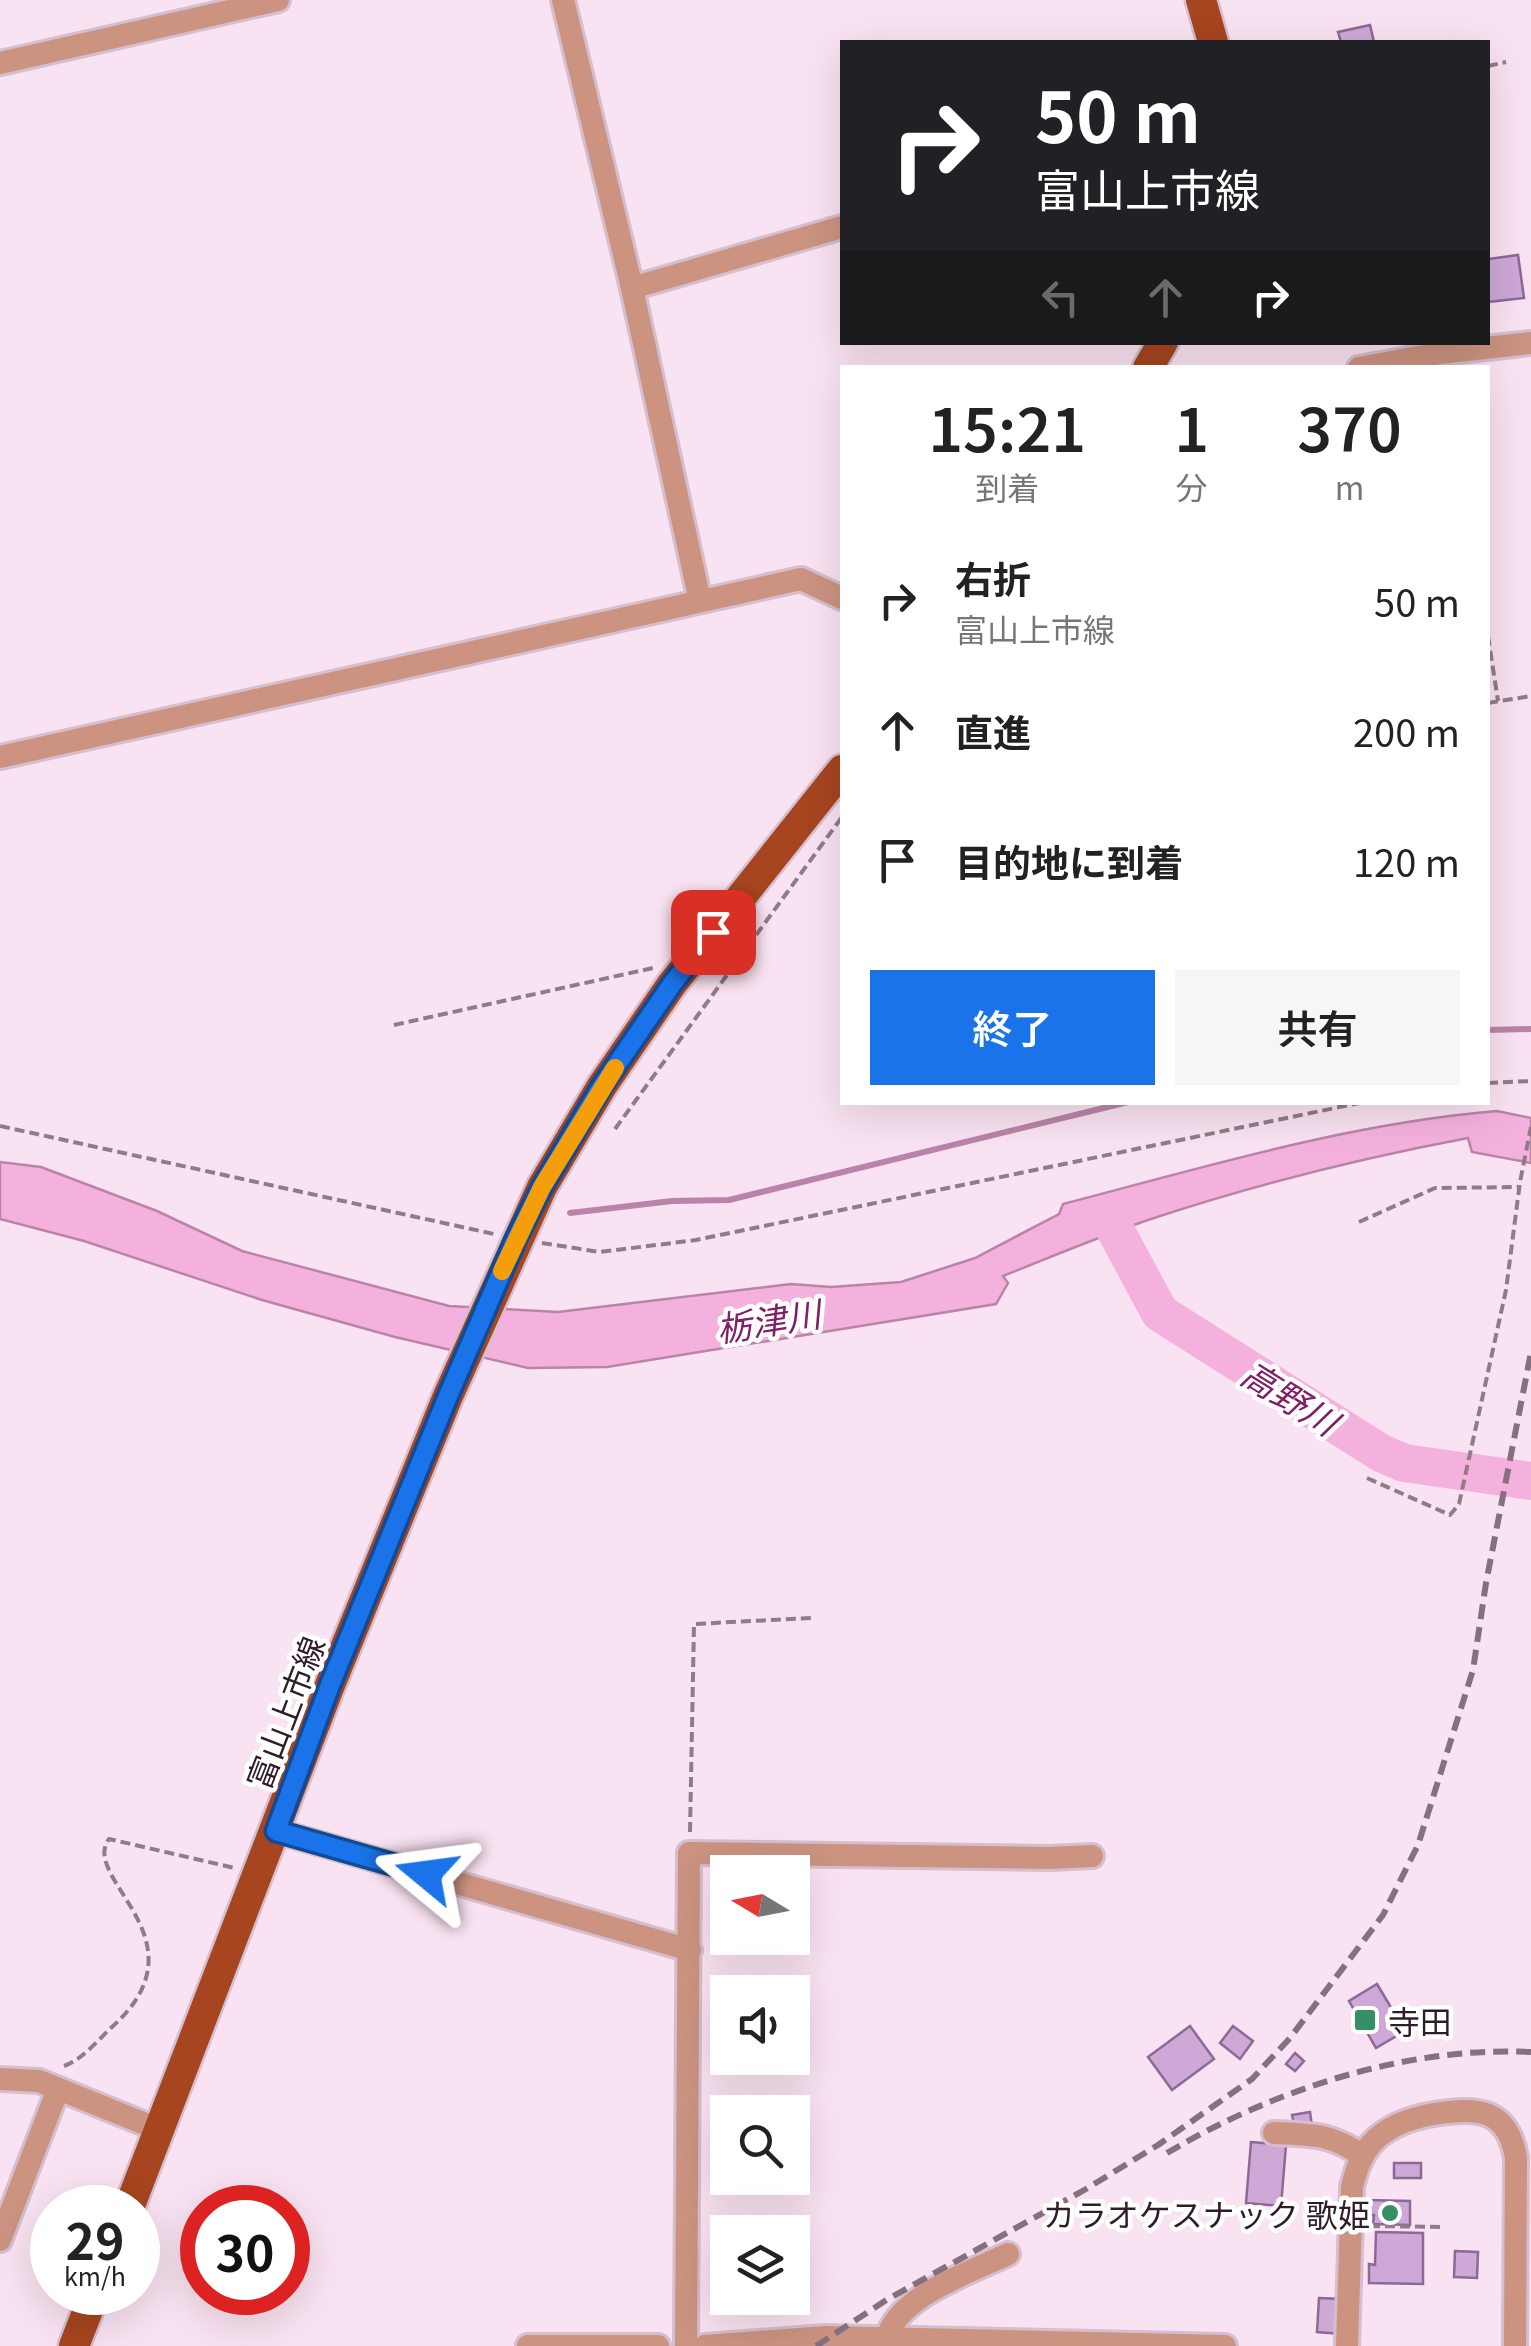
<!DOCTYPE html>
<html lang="ja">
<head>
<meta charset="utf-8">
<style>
	:root { --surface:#fff; --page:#f6f6f6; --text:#222; --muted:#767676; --accent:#1a73e8 }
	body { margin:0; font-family:Georgia,"Noto Sans JP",serif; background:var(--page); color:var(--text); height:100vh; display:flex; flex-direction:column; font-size:38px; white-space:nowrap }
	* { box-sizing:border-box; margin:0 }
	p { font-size:32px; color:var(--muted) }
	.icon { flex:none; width:55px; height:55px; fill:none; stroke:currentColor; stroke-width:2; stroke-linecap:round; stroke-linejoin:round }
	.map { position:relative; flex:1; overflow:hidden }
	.sheet { position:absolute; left:840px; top:365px; width:650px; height:740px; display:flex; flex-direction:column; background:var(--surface); border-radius:0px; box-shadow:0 10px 40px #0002 }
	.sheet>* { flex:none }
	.hud { position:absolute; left:840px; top:40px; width:650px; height:305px; border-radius:0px; box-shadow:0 10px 40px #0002; background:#202124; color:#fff; overflow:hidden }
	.needle { width:65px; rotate:280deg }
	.controls { position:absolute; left:710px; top:1855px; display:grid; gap:20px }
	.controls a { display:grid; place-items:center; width:100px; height:100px; border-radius:0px; background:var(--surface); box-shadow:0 10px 40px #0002; font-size:50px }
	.speed { position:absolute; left:30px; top:2185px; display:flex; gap:20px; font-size:50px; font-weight:700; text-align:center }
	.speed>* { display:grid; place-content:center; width:130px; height:130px; border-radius:50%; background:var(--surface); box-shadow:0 10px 40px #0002; line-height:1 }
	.speed small { font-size:25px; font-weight:400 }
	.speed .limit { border:15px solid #d22; background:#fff; color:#111 }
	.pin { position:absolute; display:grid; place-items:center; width:85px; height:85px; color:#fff; margin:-42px; border-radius:20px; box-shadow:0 5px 15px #0006 }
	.me { position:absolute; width:110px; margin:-55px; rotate:286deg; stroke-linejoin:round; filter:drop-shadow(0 0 8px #0008) }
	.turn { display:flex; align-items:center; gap:35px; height:210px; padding:0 30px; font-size:45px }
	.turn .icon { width:130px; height:130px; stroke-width:2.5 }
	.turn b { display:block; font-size:70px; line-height:85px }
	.lanes { display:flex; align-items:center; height:95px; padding:0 30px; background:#0003; justify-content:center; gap:50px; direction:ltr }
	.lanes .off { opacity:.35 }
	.eta { display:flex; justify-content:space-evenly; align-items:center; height:170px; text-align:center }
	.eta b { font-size:60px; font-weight:600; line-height:70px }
	.button { display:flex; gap:20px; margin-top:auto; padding:20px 30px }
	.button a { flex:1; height:115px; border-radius:0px; background:var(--accent); color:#fff; font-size:40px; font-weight:600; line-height:115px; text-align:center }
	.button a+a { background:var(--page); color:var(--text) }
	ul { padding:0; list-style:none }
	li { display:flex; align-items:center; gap:30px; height:130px; padding:0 30px }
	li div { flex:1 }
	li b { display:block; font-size:38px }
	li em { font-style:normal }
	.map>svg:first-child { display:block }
	.water { fill:#f5b1de; stroke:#ba84a8; stroke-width:2.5 }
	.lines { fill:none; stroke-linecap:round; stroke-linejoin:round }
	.stream { stroke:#ba84a8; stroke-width:6 }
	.river { stroke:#f5b1de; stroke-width:38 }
	.building { fill:#cea8d7; stroke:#8d6995; stroke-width:2.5 }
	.minor-casing { stroke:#d5becd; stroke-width:28 }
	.major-casing { stroke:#d5becd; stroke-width:35 }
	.path { stroke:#917b89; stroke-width:4; stroke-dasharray:10 5; stroke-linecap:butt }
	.minor { stroke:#cb9380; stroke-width:22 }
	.major { stroke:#a6451f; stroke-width:30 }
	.rail { stroke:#86707e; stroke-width:6; stroke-dasharray:15 8; stroke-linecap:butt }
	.route-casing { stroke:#114b97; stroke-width:25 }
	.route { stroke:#1a73e8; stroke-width:18 }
	.slow { stroke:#f59e0b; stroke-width:18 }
	.poi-dot { fill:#369066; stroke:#fff; stroke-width:4 }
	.labels { text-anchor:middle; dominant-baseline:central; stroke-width:9; stroke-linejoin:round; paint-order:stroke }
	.street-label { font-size:32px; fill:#301c29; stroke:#fff }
	.poi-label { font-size:32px; fill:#301c29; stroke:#fff; text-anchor:start }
	.water-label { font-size:35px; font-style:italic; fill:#801e68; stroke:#fff }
</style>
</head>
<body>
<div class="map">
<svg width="1531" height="2346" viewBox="0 0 1531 2346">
	<rect width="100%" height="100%" fill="#f9e2f1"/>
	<path class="water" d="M1497,1111L1531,1118V1163L1472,1152L1468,1138C1362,1158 1257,1184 1154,1218C1103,1235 1053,1256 1003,1276L1008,1283L996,1304L607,1367L528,1368L395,1337L262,1300L84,1241L0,1219V1162L41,1167L157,1211L242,1251L449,1306L558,1312L791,1284L831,1287L901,1282L975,1258L1059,1214L1063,1204C1205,1167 1350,1123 1497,1111Z"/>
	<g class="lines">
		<g class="stream">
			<polyline points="1488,1030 1531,1029"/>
			<polyline points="570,1213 672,1201 729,1200 1128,1102"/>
		</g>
		<polyline class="river" points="1110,1220 1160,1313 1381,1453 1404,1463 1531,1481"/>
	</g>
	<g class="building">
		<polygon points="1370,25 1374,42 1341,42 1338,32"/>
		<polygon points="1518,255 1524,298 1488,302 1488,259"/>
		<polygon points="1377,1984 1405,2031 1376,2048 1349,2001"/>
		<polygon points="1190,2026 1214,2059 1172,2090 1148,2057"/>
		<polygon points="1233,2026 1253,2041 1240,2059 1220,2043"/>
		<polygon points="1295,2053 1304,2061 1295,2071 1286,2064"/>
		<polygon points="1310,2112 1312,2126 1295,2128 1292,2115"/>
		<polygon points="1251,2142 1286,2145 1281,2206 1246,2203"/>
		<rect x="1394" y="2163" width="27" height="15"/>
		<polygon points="1366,2200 1410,2201 1410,2225 1373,2224 1374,2215 1365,2215"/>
		<polygon points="1376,2232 1423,2233 1423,2284 1369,2283 1369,2264 1375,2265"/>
		<polygon points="1455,2251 1478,2252 1477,2278 1454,2277"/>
		<polygon points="1319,2298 1343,2299 1341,2334 1317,2332"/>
	</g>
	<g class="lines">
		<defs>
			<g id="minor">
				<polyline points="563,0 632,288 700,601"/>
				<polyline points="0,63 278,0"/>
				<polyline points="632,288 842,227"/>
				<polyline points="1359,368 1440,353 1531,343"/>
				<polyline points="0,757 801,579 842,598"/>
				<polyline points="276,1831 690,1950"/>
				<polyline points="0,2079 39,2081 160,2130"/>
				<path d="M1274,2133C1312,2135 1330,2133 1363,2156"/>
				<polyline points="0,2240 58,2089"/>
				<path d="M887,2338C898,2296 971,2272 1008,2254"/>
				<polyline points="528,2346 658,2346"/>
				<polyline points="686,2346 689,1853 1050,1858 1092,1856"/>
				<polyline points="705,2346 826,2337 1225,2346"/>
				<path d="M1347,2346L1352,2187C1356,2171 1360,2157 1371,2144C1387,2126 1410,2118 1434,2114C1476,2107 1508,2108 1516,2158L1515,2346"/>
			</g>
			<g id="major">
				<polyline points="1201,0 1213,42"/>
				<polyline points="1148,368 1163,342"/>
				<polyline points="129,2208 330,1685 448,1396 542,1187 602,1086 672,984 842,770"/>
				<polyline points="74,2346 95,2292"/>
			</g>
		</defs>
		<use href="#minor" class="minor-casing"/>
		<use href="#major" class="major-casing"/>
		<g class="path">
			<polyline points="1488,66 1506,62"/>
			<polyline points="1488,636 1498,701"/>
			<polyline points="1488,703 1531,696"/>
			<polyline points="394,1025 653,968"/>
			<polyline points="1488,1083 1531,1081"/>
			<polyline points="0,1126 494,1234"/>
			<polyline points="615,1129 842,817"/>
			<polyline points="1359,1222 1435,1188 1520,1187"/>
			<polyline points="542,1243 600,1252 696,1240 1364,1102"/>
			<polyline points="1367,1478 1450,1515 1459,1504 1506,1290 1520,1182 1531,1127"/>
			<polyline points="690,1832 694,1624 811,1618"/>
			<path d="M64,2066C82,2060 98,2040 112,2027C209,1940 79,1879 109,1839L235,1868"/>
			<polyline points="1370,2226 1445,2227"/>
		</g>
		<use href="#minor" class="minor"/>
		<use href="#major" class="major"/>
		<g class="rail">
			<path d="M1167,2153C1273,2090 1406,2046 1531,2052"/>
			<polyline points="816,2346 888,2299 1086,2189 1158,2145 1252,2079 1290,2038 1383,1915 1418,1845 1473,1670 1486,1583 1531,1352"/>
		</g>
	</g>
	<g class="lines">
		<defs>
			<polyline id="route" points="426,1874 276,1831 330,1685 448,1396 516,1239 542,1187 602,1086 672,984 713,932"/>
		</defs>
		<use href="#route" class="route-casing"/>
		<use href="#route" class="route"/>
		<polyline class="slow" points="502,1271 542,1187 615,1068"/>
	</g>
	<g class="poi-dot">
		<rect x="1353" y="2008" width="24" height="24" rx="5"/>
		<circle cx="1390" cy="2213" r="10"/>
	</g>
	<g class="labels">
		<g class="street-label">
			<text transform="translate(284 1712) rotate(-69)">富山上市線</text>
		</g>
		<g class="poi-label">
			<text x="1388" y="2020">寺田</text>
			<text x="1370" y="2213" text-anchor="end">カラオケスナック 歌姫</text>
		</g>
		<g class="water-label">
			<text transform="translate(768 1319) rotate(-9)">栃津川</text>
			<text transform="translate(1291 1396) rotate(32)">高野川</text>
		</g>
	</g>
</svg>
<div class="controls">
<a><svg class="needle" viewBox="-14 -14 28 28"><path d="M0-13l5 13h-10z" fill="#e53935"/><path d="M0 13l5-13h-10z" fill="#767676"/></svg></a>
<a><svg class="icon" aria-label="sound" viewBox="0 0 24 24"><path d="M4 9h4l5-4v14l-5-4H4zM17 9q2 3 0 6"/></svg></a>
<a><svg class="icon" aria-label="search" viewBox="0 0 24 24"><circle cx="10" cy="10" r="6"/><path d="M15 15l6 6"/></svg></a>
<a><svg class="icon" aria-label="layers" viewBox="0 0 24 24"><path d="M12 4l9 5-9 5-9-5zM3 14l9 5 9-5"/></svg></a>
</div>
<div class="speed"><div>29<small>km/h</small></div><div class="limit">30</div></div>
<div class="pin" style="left:713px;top:932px;background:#d93025"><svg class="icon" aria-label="arrive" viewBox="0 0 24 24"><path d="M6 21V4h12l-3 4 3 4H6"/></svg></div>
<svg class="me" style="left:426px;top:1874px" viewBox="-20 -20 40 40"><path d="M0-17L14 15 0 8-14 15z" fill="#1a73e8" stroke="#fff" stroke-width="4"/></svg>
<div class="hud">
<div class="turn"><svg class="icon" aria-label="right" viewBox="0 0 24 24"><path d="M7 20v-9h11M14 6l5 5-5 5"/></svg><div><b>50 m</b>富山上市線</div></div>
<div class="lanes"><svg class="icon off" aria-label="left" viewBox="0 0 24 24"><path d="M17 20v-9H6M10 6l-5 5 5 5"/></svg><svg class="icon off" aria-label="ahead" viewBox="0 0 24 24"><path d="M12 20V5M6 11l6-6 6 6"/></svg><svg class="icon" aria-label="right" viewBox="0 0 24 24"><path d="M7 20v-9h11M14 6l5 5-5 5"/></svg></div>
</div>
<section class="sheet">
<div class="eta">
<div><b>15:21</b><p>到着</p></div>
<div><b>1</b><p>分</p></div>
<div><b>370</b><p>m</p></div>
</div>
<ul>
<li><svg class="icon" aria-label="right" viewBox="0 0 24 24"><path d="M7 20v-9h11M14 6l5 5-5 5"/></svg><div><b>右折</b><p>富山上市線</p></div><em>50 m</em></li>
<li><svg class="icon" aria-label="ahead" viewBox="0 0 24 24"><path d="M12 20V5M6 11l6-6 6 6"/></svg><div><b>直進</b></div><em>200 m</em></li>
<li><svg class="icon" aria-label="arrive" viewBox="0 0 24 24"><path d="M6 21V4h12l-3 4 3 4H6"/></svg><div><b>目的地に到着</b></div><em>120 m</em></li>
</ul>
<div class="button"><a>終了</a><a>共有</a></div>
</section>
</div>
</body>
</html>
